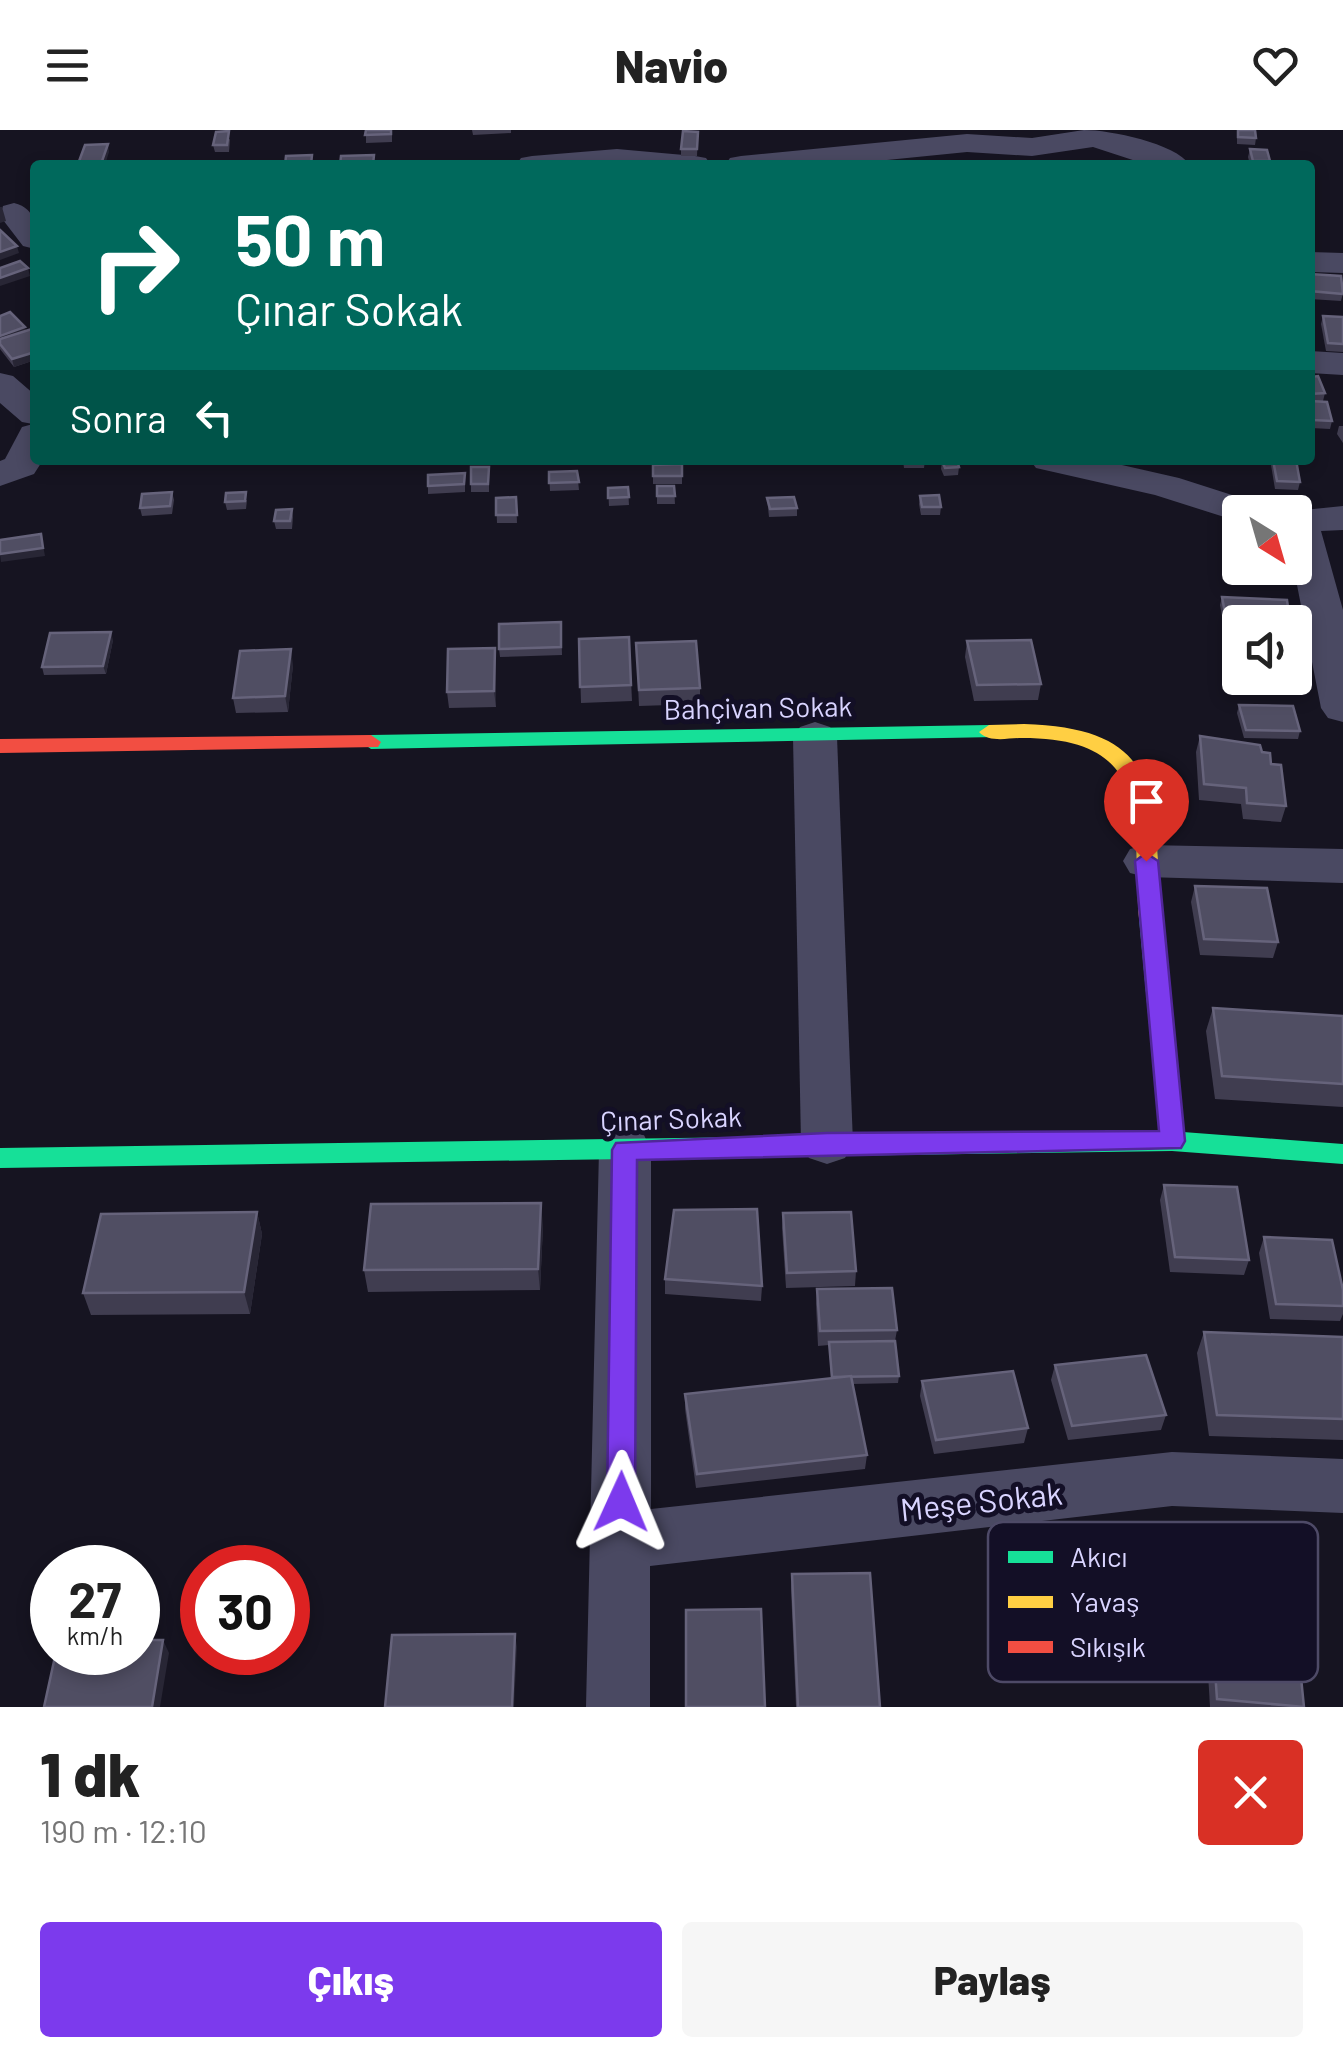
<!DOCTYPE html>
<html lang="tr">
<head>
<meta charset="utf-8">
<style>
	:root { --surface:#fff; --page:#f6f6f6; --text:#222; --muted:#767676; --accent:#7c3aed }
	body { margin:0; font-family:Barlow,sans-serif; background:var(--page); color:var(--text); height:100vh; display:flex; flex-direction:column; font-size:38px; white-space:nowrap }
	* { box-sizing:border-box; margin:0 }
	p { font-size:32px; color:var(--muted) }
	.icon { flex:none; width:55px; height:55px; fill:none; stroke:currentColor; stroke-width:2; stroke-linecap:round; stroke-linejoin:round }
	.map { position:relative; height:1577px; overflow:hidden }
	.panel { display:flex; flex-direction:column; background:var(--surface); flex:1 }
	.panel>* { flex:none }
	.top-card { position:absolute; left:30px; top:30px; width:1285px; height:305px; border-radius:10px; box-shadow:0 5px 15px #0003; background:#00695c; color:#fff; overflow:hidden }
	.needle { width:65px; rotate:143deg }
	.buttons { position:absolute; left:1222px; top:365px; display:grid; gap:20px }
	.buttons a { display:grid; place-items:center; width:90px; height:90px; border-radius:10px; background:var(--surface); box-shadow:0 5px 15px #0003; font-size:50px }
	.speed { position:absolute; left:30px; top:1415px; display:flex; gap:20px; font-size:50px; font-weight:700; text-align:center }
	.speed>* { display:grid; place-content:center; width:130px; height:130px; border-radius:50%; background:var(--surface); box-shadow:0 5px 15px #0003; line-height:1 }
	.speed small { font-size:25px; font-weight:400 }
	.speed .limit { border:15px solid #d22; background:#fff; color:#111 }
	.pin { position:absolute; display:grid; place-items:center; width:85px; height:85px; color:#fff; margin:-102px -42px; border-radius:50% 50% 50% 0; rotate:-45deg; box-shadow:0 0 10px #0007 }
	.pin .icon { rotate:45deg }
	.me { position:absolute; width:110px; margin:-55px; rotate:1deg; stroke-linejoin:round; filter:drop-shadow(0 0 8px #0008) }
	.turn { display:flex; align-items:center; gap:35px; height:210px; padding:0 40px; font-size:45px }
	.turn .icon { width:130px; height:130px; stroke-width:2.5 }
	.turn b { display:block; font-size:70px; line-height:85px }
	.then { display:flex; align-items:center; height:95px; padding:0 40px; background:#0003; gap:20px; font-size:38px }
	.round { display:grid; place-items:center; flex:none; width:105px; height:105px; border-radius:10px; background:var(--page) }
	.headline { display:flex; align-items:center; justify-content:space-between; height:170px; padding:0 40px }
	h1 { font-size:60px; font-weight:800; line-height:75px }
	.cta { display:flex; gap:20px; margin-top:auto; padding:20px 40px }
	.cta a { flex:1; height:115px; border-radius:10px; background:var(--accent); color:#fff; font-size:40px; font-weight:800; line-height:115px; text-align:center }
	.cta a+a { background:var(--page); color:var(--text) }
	header { display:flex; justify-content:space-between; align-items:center; height:130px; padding:0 40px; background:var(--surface); font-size:45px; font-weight:800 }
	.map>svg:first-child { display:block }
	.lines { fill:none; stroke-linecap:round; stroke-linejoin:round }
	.street { fill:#4a4962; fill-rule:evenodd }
	.fast { fill:#16e098; fill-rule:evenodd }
	.slow { fill:#ffcf43; fill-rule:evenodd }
	.jam { fill:#f24e42; fill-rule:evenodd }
	.wall { fill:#403d50 }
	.shaded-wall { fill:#282635 }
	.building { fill:#504e63; stroke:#66637b; stroke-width:2.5 }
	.route { fill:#7c3aed; stroke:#51269a; stroke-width:2.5 }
	.labels { text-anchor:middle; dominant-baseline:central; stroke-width:10; stroke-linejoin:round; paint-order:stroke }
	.street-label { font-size:28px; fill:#d9d4ff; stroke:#130f26 }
	.near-street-label { font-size:32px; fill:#d9d4ff; stroke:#130f26 }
	.key { fill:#130f26; stroke:#4e4a67; stroke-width:2.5 }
	.key-label { font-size:28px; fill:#d9d4ff }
</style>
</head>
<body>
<header><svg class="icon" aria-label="menu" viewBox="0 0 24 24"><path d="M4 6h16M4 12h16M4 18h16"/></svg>Navio<svg class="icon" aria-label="heart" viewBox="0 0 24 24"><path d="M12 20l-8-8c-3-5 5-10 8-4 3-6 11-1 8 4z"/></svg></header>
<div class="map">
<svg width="1343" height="1577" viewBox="0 0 1343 1577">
	<rect width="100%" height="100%" fill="#161421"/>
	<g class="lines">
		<g class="street">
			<path d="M1084,0C1110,0 1175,13 1190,35H1148L1093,17L1032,26L967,22L837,35H725L730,28L741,26L967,4L1032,8Z"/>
			<polygon points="617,19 695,26 706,28 711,35 516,35 521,28 532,26"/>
			<path d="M14,73C38,79 35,98 35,119L23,116L0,86L3,76Z"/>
			<polygon points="1310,122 1343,123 1343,143 1310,142"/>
			<polygon points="1310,221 1343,223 1343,245 1310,243"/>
			<polygon points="0,243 13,246 35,265 35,330 43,330 34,344 0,356 0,331 5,329 22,297 33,294 22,292 0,273"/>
			<polygon points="1030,330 1100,330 1179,348 1260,374 1265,382 1240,382 1240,392 1155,365 1036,338"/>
			<polygon points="1343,376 1343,400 1321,401 1343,480 1343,592 1328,588 1321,578 1297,455 1284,438 1295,438 1295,382 1284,382"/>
			<polygon points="815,592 830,597 837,607 853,1013 845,1028 827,1034 809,1028 801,1013 793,607 800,597"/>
			<polygon points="1146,715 1343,719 1343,753 1146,747 1130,743 1123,731 1130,719"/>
			<polygon points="625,999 644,1005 651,1020 651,1379 1172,1322 1343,1329 1343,1383 1172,1376 650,1436 650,1577 586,1577 599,1020 606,1005"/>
		</g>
		<g class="fast">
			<polygon points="989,595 996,597 999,602 996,607 371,619 361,612 371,605"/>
			<polygon points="1150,780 1161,788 1183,1002 1343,1014 1343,1034 1172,1021 0,1038 0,1018 1159,1001 1139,788"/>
		</g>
		<path class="slow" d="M1024,594C1169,598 1153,672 1161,788L1158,794L1150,796L1139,788C1132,687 1154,608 1022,608C1008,608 989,613 979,602L989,595Z"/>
		<polygon class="jam" points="371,605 381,612 378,617 0,623 0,609"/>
	</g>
	<g class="wall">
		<polygon points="366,0 392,0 392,12 366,13"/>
		<polygon points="472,0 511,0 511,3 473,5"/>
		<polygon points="1237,0 1256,8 1255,15 1237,14"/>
		<polygon points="698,2 697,26 681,26 681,19"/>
		<polygon points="230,9 229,22 215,22 213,15"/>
		<polygon points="1250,19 1270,31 1269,35 1250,35 1248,27"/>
		<polygon points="1310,144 1343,163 1341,171 1310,169"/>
		<polygon points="0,186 26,201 35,198 35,230 14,237 0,219"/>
		<polygon points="1323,186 1343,187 1343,222 1326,221 1321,194"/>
		<polygon points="1310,247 1325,263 1323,271 1332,291 1330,299 1311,298"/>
		<polygon points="1339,296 1343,296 1343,313 1337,304"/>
		<polygon points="835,330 854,330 853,334 836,335"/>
		<polygon points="903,330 925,330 924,338 904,338"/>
		<polygon points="1216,330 1257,330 1256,334 1216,331"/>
		<polygon points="1272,330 1296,330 1300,352 1298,360 1275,359 1271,335"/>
		<polygon points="942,331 959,337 958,345 944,346 941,339"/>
		<polygon points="682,334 682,354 653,354 653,335"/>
		<polygon points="489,337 489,362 471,362 471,354"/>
		<polygon points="577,341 579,360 550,361 549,342"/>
		<polygon points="465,343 465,362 428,364 428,356"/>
		<polygon points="657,356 674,356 675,374 657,374"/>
		<polygon points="628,357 629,375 609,376 608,358"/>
		<polygon points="172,362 174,370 172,384 142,386 140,378"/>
		<polygon points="920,366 941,377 940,385 921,385 919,374"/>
		<polygon points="516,367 517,393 497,393 496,368"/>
		<polygon points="767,368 797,378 797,386 769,387"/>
		<polygon points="247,370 246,379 227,380 225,372"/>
		<polygon points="292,379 293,387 292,399 276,399 274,391"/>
		<polygon points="1222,467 1240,492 1240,508 1226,508 1220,475"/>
		<polygon points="561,492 562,525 500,527 499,519"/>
		<polygon points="629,507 632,571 581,573 579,509"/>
		<polygon points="113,510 106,544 44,545 42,537"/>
		<polygon points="967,511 1041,554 1038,570 974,571 965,527"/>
		<polygon points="636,513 700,558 700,574 639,576"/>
		<polygon points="495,518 496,577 449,578 447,562"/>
		<polygon points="293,535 288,582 236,583 233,568"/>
		<polygon points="1239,575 1300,601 1298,609 1244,608 1237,583"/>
		<polygon points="1200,606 1262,622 1271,634 1286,676 1281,692 1243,689 1241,674 1199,670 1196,622"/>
		<polygon points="1195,756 1278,812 1273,828 1200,825 1191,772"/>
		<polygon points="1213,878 1343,886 1343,977 1215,969 1206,901"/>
		<polygon points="1164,1055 1249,1130 1244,1145 1170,1142 1160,1070"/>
		<polygon points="257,1082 262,1104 250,1184 91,1185 83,1163"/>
		<polygon points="783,1083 856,1141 855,1156 786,1158 782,1098"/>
		<polygon points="543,1096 540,1160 368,1162 364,1140"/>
		<polygon points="1264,1107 1343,1160 1343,1184 1340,1191 1270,1189 1259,1123"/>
		<polygon points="665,1149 762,1156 761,1171 665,1164"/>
		<polygon points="817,1159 897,1200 895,1211 899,1246 898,1253 852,1254 867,1325 865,1339 696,1358 685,1279 685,1264 831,1248 829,1215 818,1216 816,1174"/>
		<polygon points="1204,1202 1343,1207 1343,1310 1209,1306 1197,1223"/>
		<polygon points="1055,1235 1166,1285 1161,1300 1068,1310 1051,1250"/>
		<polygon points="922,1251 1028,1298 1024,1313 934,1324 920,1266"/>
		<polygon points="1206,1411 1304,1577 1210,1577 1201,1425"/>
		<polygon points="792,1444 880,1577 796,1577 791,1458"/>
	</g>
	<g class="shaded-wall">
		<polygon points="108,14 109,22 105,35 101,35"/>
		<polygon points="0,77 2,77 6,91 0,93"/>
		<polygon points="17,116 19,123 0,130 0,122"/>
		<polygon points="28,138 30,146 0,156 0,148"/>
		<polygon points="25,197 27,204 0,214 0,206"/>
		<polygon points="35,222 35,230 14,237 12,229"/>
		<polygon points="41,404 45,426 1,432 0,424"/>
		<polygon points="111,502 113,510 106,544 103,536"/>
		<polygon points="495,518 496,534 496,577 494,561"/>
		<polygon points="291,519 293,535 288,582 285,566"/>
		<polygon points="541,1073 543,1096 540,1160 538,1139"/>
		<polygon points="257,1082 262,1104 250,1184 244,1162"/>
		<polygon points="515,1504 517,1517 514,1577 512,1577"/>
		<polygon points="163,1510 169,1523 160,1577 152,1577"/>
	</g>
	<g class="building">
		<polygon points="366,0 391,0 391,4 365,5"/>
		<polygon points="1238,0 1255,0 1256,8 1238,7"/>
		<polygon points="229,1 227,15 213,15 216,2"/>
		<polygon points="683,1 698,2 697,19 681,19"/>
		<polygon points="108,14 101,34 78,34 85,15"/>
		<polygon points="1250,19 1267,20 1270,31 1253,31"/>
		<polygon points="312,25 311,35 285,35 286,26"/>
		<polygon points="374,25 373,35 340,35 341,26"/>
		<polygon points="56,32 67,32 66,35 55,35"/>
		<polygon points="0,100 17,116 0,122"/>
		<polygon points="20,131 28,138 0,148 0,138"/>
		<polygon points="1310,144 1341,146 1343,164 1310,161"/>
		<polygon points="10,182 25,197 0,206 0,186"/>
		<polygon points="1323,186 1343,187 1343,214 1328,213"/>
		<polygon points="35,198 35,222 12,229 0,214 0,209"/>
		<polygon points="1318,246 1325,263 1310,264 1310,247"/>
		<polygon points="1310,271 1327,272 1332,291 1313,290"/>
		<polygon points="957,330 959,337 945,338 942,331"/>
		<polygon points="1273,330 1296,330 1300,352 1277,351"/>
		<polygon points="682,334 682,346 653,346 653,335"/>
		<polygon points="471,337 489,337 488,354 471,354"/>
		<polygon points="577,341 579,352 549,353 549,342"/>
		<polygon points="465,343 464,354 428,356 428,345"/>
		<polygon points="657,356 674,356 675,366 657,366"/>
		<polygon points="628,357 629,367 608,368 608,358"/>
		<polygon points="172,362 170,376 140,378 142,364"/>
		<polygon points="246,362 245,371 225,372 226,363"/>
		<polygon points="939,365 941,377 922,377 920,366"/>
		<polygon points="516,367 517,385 496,385 496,368"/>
		<polygon points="794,367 797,378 770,379 767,368"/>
		<polygon points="292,379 290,391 274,391 276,380"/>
		<polygon points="41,404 43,418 0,424 0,410"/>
		<polygon points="1222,467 1287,470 1290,492 1240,492 1240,500 1228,499"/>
		<polygon points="561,492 561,517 499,519 499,494"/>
		<polygon points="111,502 103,536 42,537 50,503"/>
		<polygon points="629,507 631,555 580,557 579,509"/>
		<polygon points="1031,510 1041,554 977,555 967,511"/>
		<polygon points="696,511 700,558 639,560 636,513"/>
		<polygon points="495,518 494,561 447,562 448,519"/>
		<polygon points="291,519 285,566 233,568 240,521"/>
		<polygon points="1239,575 1293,576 1300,601 1246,600"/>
		<polygon points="1200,606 1260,615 1262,622 1270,623 1271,634 1281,635 1286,676 1247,673 1246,658 1204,654"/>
		<polygon points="1195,756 1267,758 1278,812 1204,809"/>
		<polygon points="1213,878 1343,886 1343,954 1222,946"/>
		<polygon points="1164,1055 1237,1057 1249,1130 1175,1127"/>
		<polygon points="541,1073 538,1139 364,1140 371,1074"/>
		<polygon points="757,1079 762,1156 665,1149 674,1080"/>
		<polygon points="257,1082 244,1162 83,1163 101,1084"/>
		<polygon points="851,1082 856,1141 787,1143 783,1083"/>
		<polygon points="1264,1107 1332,1110 1343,1160 1343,1176 1276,1174"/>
		<polygon points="892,1158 897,1200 820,1201 817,1159"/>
		<polygon points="1204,1202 1343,1207 1343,1289 1217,1285"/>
		<polygon points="895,1211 899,1246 832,1247 829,1212"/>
		<polygon points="1146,1225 1166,1285 1072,1296 1055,1235"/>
		<polygon points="1013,1241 1028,1298 936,1310 922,1251"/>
		<polygon points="851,1246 867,1325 697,1344 685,1264"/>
		<polygon points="1206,1411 1288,1419 1304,1577 1217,1569"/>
		<polygon points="870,1443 880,1577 798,1577 792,1444"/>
		<polygon points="761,1479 765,1577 686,1577 686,1480"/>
		<polygon points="515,1504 512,1577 385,1577 392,1505"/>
		<polygon points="138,1510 163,1510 152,1577 44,1577 56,1522 138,1522"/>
	</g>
	<polygon class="route" points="1146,723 1158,731 1185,1011 1181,1018 637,1030 635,1372 631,1381 621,1385 611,1381 607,1372 612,1020 616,1013 827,1003 1159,1001 1135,731"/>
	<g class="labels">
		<g class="street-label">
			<text transform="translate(758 577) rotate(-1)">Bahçivan Sokak</text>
			<text transform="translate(671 988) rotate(-2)">Çınar Sokak</text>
		</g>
		<g class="near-street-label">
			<text transform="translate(981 1370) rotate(-6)">Meşe Sokak</text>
		</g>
	</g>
	<rect x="988" y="1392" width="330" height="160" rx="15" class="key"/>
	<rect x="1008" y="1421" width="45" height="12" fill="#16e098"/>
	<rect x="1008" y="1466" width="45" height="12" fill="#ffcf43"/>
	<rect x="1008" y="1511" width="45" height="12" fill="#f24e42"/>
	<g class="key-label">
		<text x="1070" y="1437">Akıcı</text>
		<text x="1070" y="1482">Yavaş</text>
		<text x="1070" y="1527">Sıkışık</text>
	</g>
</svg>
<div class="buttons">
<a><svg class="needle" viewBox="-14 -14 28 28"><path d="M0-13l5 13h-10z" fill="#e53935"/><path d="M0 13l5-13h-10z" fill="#767676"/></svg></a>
<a><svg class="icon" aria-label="sound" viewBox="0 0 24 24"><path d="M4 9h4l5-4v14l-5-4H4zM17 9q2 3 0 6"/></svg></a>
</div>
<div class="speed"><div>27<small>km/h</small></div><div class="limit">30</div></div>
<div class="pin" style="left:1146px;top:731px;background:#d93025"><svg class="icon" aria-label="arrive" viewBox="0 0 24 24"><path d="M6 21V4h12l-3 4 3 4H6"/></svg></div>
<svg class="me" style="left:621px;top:1372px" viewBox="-20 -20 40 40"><path d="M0-17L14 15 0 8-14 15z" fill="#7c3aed" stroke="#fff" stroke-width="4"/></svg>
<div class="top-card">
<div class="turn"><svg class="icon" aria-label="right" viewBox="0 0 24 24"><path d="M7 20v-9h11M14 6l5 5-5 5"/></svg><div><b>50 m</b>Çınar Sokak</div></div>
<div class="then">Sonra<svg class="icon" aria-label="left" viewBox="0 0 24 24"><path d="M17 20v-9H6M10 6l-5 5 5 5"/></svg></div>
</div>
</div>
<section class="panel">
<div class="headline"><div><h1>1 dk</h1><p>190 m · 12:10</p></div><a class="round" style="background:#d93025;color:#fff"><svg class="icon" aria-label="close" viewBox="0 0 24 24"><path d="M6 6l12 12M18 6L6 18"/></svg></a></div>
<div class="cta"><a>Çıkış</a><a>Paylaş</a></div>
</section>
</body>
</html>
